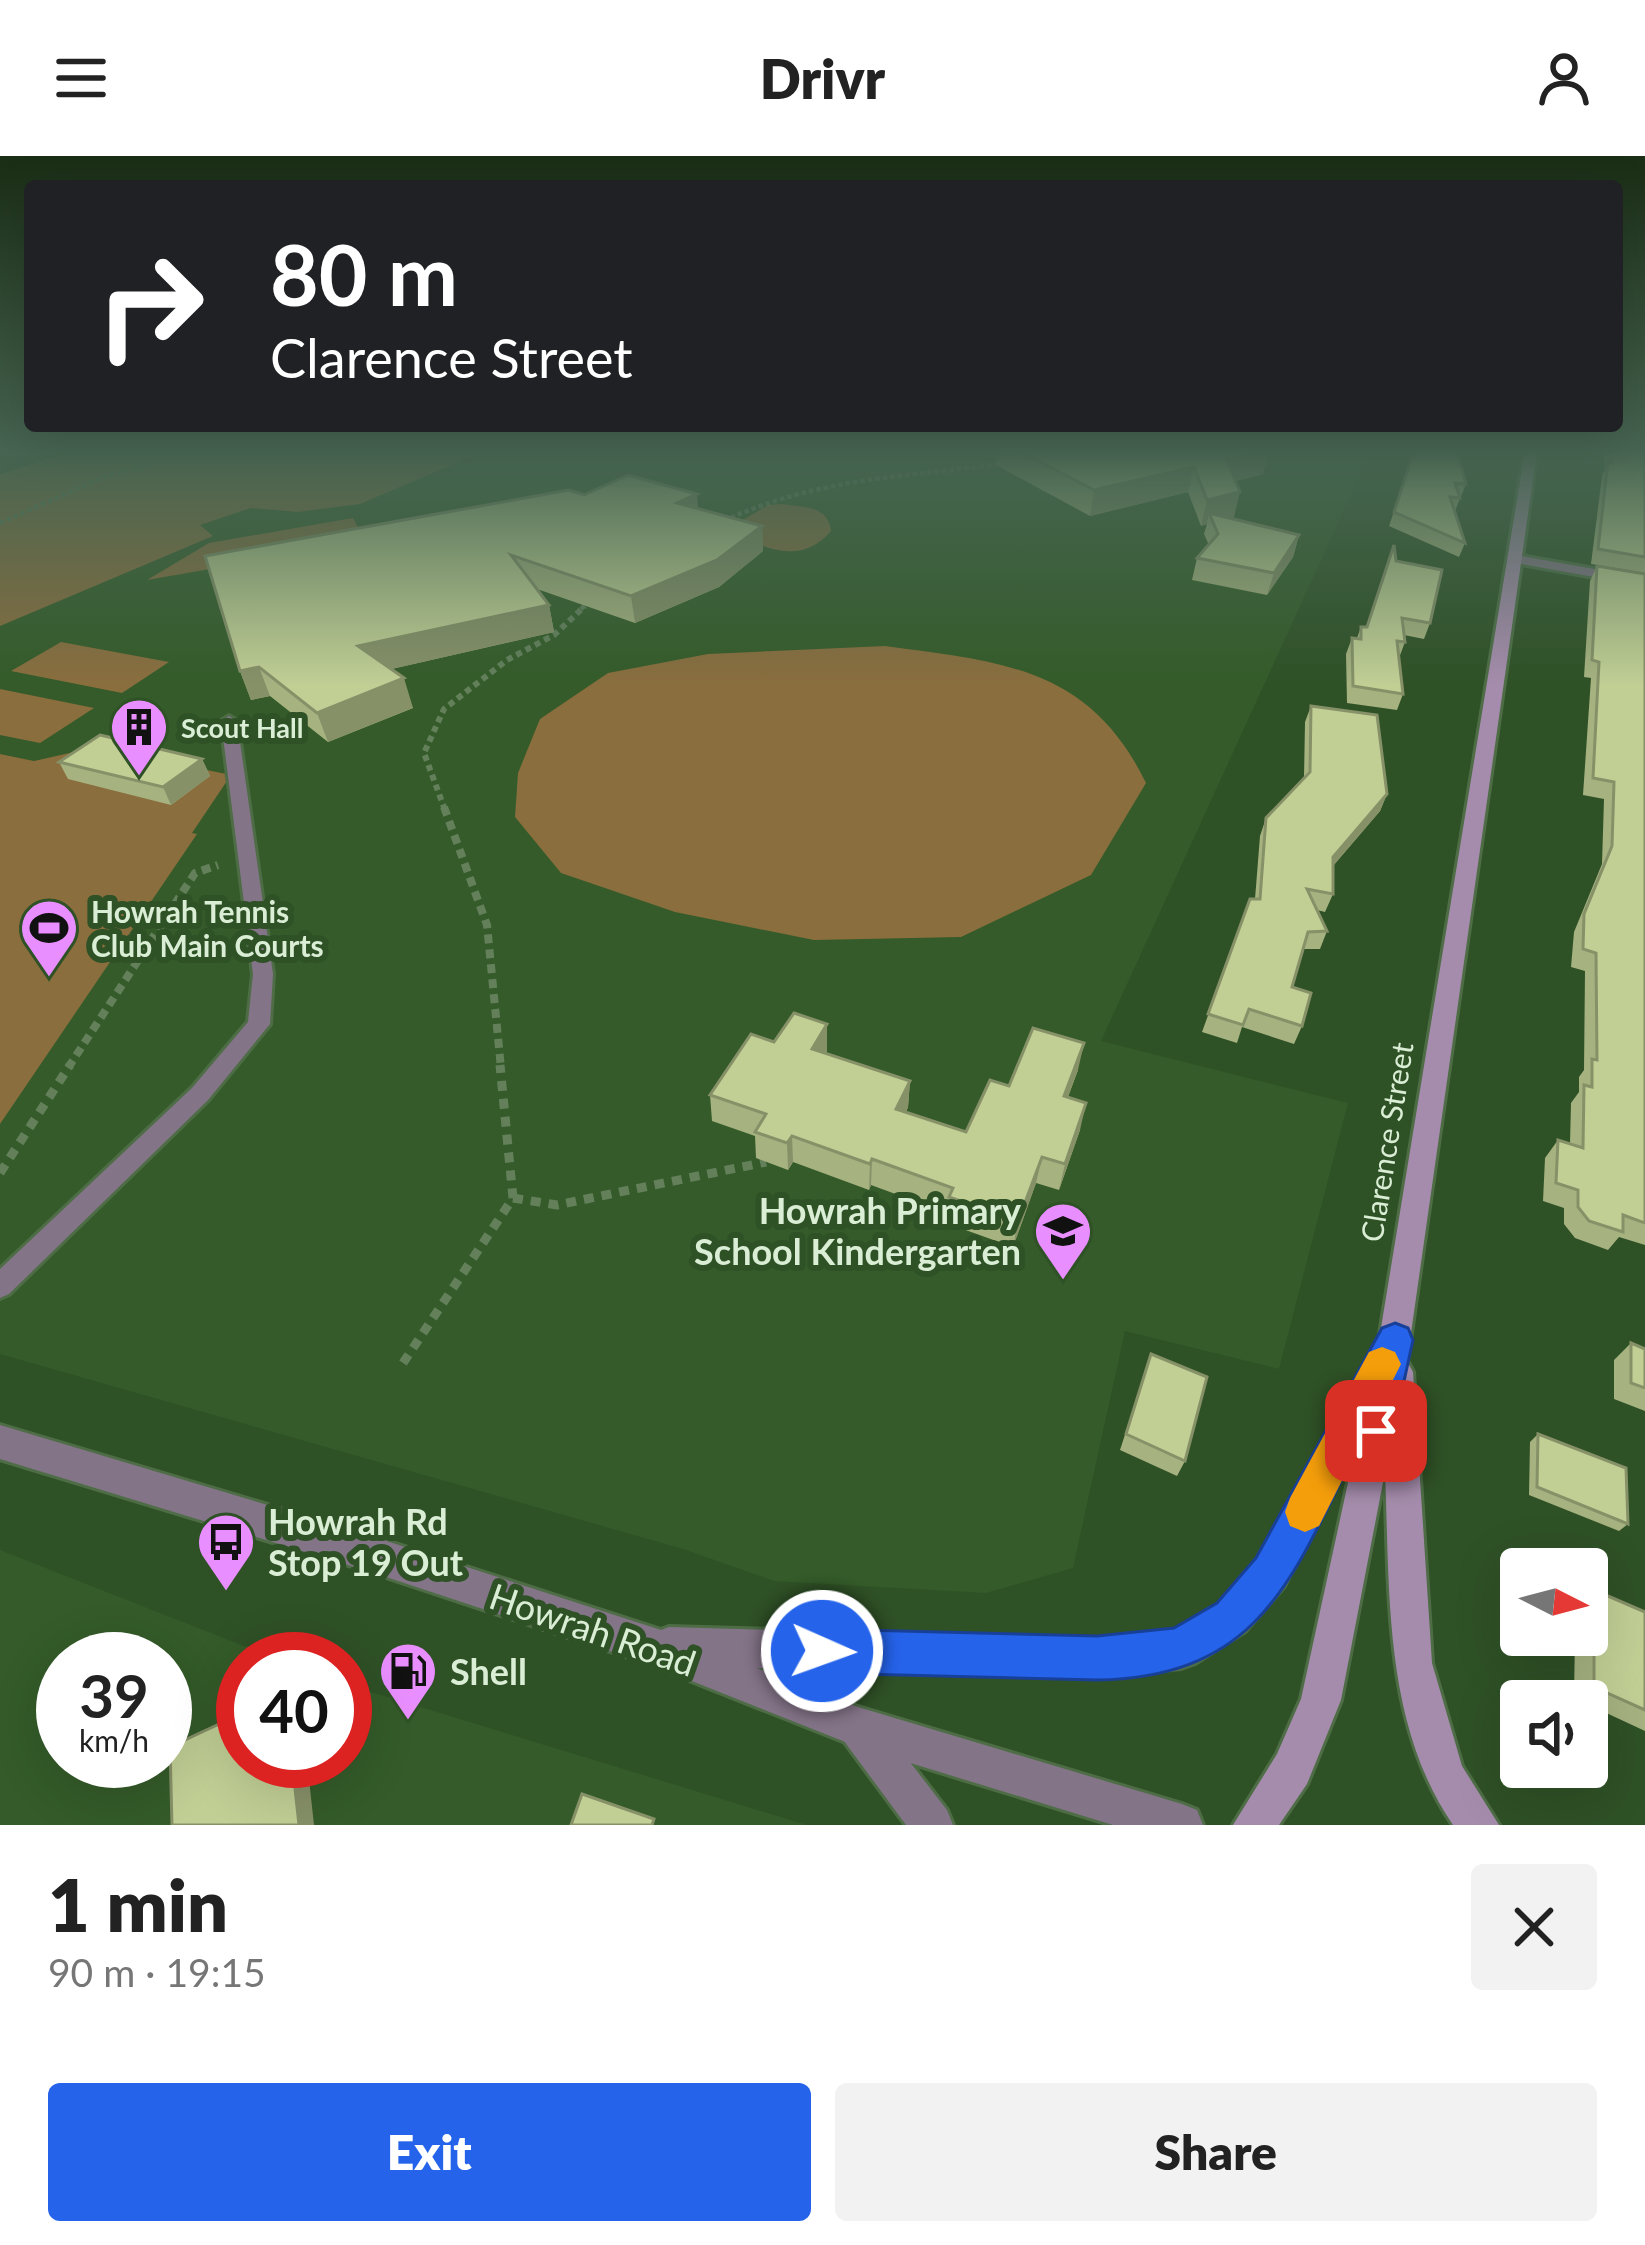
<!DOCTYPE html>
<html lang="en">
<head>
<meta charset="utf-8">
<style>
	:root { --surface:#fff; --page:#f2f2f2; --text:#222; --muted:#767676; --accent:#2563eb }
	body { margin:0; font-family:Lato,sans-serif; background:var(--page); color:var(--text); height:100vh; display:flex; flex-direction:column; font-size:45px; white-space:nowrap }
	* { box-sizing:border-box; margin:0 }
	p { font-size:39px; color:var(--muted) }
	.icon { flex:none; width:66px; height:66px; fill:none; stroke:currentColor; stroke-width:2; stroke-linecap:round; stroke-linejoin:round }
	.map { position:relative; height:1669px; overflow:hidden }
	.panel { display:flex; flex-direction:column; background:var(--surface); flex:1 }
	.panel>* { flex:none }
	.top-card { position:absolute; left:24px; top:24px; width:1599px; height:252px; border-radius:12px; box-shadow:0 12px 48px #0002; background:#202124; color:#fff; overflow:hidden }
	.needle { width:78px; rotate:96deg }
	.controls { position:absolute; left:1500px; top:1392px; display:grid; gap:24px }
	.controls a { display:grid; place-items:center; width:108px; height:108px; border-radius:12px; background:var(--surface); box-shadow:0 12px 48px #0002; font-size:60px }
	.speed { position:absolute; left:36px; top:1476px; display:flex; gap:24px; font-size:60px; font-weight:700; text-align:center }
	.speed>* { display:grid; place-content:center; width:156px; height:156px; border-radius:50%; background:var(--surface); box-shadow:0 12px 48px #0002; line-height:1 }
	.speed small { font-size:30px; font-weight:400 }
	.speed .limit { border:18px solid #d22; background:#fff; color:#111 }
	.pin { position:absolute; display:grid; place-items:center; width:102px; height:102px; color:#fff; margin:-51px; border-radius:24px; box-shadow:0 6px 18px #0006 }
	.me { position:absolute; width:132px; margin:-66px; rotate:92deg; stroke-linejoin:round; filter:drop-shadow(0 0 9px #0008) }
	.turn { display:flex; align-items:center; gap:42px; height:252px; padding:0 48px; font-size:54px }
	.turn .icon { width:156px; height:156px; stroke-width:2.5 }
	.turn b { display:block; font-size:84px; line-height:102px }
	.round { display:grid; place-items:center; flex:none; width:126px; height:126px; border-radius:12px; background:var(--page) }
	.headline { display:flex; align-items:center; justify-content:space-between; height:204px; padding:0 48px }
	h1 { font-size:72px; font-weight:800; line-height:90px }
	.action { display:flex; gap:24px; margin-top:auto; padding:24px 48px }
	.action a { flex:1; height:138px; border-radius:12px; background:var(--accent); color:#fff; font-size:48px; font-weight:800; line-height:138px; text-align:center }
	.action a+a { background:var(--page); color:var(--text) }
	header { display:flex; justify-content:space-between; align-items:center; height:156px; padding:0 48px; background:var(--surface); font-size:54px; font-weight:800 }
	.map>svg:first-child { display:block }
	.built { fill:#345b29; fill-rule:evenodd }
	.green { fill:#8a6e3e }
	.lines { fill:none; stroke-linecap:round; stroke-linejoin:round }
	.service-casing { stroke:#4e6d46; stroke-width:6 }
	.minor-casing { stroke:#4e6d46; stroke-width:6 }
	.tertiary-casing { stroke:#4e6d46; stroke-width:6 }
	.secondary-casing { stroke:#4e6d46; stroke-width:6 }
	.path-far3 { stroke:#63805b; stroke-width:4.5; stroke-dasharray:4.5 3; stroke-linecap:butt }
	.path-far2 { stroke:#63805b; stroke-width:6; stroke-dasharray:6 4.5; stroke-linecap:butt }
	.path-far1 { stroke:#63805b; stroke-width:8; stroke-dasharray:9 6; stroke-linecap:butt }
	.path { stroke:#63805b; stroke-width:9; stroke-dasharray:10 8; stroke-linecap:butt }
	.service { fill:#847488; fill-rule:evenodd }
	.minor { fill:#847488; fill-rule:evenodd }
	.tertiary { fill:#847488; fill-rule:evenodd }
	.secondary { fill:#a58cac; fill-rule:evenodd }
	.wall { fill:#a6b280 }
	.shaded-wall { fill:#879168 }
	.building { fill:#c1cf95; stroke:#879168; stroke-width:3 }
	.route { fill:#2563eb; stroke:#184099; stroke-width:3 }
	.slow { fill:#f59e0b }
	.labels { text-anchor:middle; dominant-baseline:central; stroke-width:12; stroke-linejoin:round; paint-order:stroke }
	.far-poi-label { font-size:27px; font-weight:bold; fill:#daeed5; stroke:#2f5126; text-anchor:start }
	.poi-label { font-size:30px; font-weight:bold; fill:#daeed5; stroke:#2f5126; text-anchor:start }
	.street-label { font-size:30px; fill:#daeed5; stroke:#2f5126 }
	.near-poi-label { font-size:36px; font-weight:bold; fill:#daeed5; stroke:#2f5126; text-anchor:start }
	.near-street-label { font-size:36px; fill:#daeed5; stroke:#2f5126 }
</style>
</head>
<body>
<header><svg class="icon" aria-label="menu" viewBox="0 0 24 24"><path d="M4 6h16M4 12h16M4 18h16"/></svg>Drivr<svg class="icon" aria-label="person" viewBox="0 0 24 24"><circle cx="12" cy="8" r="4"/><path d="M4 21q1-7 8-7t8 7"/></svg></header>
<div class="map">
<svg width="1645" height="1669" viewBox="0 0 1645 1669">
	<rect width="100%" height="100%" fill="#2f5126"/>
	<g class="built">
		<polygon points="217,295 1371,295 1101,885 1348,947 1279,1213 1125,1175 1073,1412 986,1437 774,1425 683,1393 0,1198 0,962 96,591 34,605 0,598 0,371"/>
		<path d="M0,1394L277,1503H243V1605H345V1528L807,1669H0ZM63,1503H165V1605H63Z"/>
	</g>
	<g class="green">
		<polygon points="72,295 484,295 360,348 298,356 251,352 200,369 213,380 0,470 0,318"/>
		<path d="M783,348C804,352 828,349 831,375C799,412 763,390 725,375L768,349Z"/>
		<polygon points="353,362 365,386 147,424 209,387"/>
		<polygon points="61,486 169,506 122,537 11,515"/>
		<path d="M885,490C1001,506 1089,510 1146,627L1091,719L961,781L814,784L675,756L561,717L515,661L518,617L540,563L608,517L708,498Z"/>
		<polygon points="0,533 94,552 40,587 0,579"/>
		<polygon points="96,591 231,619 192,677 197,678 0,968 0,598 34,605"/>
	</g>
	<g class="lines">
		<defs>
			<polygon id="service" points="229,560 237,565 273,818 270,868 208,944 9,1138 0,1142 0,1113 192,932 248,866 253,818 221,565"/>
			<g id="minor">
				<polygon points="1515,399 1645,422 1645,430 1510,406 1510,400"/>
				<polygon points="858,1551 872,1557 947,1654 953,1669 906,1669 844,1585 838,1571 844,1557"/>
			</g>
			<polygon id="tertiary" points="1383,1191 1394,1195 1399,1206 1284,1430 1245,1475 1195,1507 1181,1512 1097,1521 757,1512 858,1551 1182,1648 1197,1654 1203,1669 1113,1669 858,1591 649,1508 371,1416 0,1303 0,1269 371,1380 661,1474 669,1471 1097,1483 1176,1474 1219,1449 1258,1404 1372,1195"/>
			<path id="secondary" d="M1525,295H1537L1407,1205L1413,1216L1432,1507L1462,1610L1499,1669H1453C1383,1567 1390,1435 1385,1316L1341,1544L1307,1628L1279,1669H1233L1277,1598L1301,1543L1379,1184Z"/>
		</defs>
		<use href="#service" class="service-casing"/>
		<use href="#minor" class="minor-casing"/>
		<use href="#tertiary" class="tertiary-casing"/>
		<use href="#secondary" class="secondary-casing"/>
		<g class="path-far3">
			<path d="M724,365C811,324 902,320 996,309"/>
			<polyline points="0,367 103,321 201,295"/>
			<polyline points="581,453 589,446"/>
		</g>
		<polyline class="path-far2" points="445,654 424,597 444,553 507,504 554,479 585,450"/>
		<g class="path-far1">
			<polyline points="444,651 487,769 501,912"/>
			<polyline points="68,912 195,717 218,709"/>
		</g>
		<g class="path">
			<polyline points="0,1017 70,909"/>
			<polyline points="513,1042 557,1049 766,1006"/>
			<polyline points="403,1207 513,1042 500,909"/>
		</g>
		<use href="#service" class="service"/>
		<use href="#minor" class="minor"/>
		<use href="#tertiary" class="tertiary"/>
		<use href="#secondary" class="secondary"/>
	</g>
	<g class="wall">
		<polygon points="997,295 1269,295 1263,318 1236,325 1234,361 1230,362 1299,379 1293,401 1267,439 1192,424 1197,402 1209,389 1204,378 1207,368 1201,370 1188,336 1090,360 996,309"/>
		<polygon points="1414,295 1466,328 1455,355 1465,387 1459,401 1389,370"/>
		<polygon points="1603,295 1645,295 1645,417 1591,408 1602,320 1605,313"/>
		<polygon points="584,339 698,353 762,370 763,395 719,431 635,467 537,433 549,449 554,476 391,513 413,552 328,586 270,540 251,544 240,515"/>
		<polygon points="1396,405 1430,467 1424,483 1404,479 1405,486 1399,502 1403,538 1397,554 1347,547 1346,498 1352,482 1357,482 1361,471 1367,471"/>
		<polygon points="1597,410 1645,418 1645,1089 1619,1081 1608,1094 1575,1082 1564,1068 1564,1052 1543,1045 1545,1002 1558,984 1570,988 1571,947 1579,936 1579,921 1584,914 1585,815 1571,811 1574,776 1602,708 1604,643 1583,639 1591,522 1584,521 1590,425"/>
		<polygon points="1311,550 1387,638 1380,655 1333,710 1333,738 1325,756 1317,754 1327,775 1320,793 1303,793 1292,831 1302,870 1294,888 1242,871 1237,887 1202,876 1250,743 1255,743 1260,680 1266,662 1304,622 1305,566"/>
		<polygon points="202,603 210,620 171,649 68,623 59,606"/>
		<polygon points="774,886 827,894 826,898 910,925 908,951 906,956 966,976 1009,930 1078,914 1068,941 1080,974 1059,1034 1036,1027 1013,1091 946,1067 947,1057 871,1029 869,1034 793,1006 788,1014 756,1002 755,980 712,965 710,939"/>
		<polygon points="1631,1187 1645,1193 1645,1255 1614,1243 1614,1204"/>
		<polygon points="1151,1198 1185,1305 1177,1320 1120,1294"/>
		<polygon points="1538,1278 1628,1368 1619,1375 1529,1339 1530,1286"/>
		<polygon points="1594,1434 1645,1456 1645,1575 1587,1548 1587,1545 1574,1542 1575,1479 1587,1479 1587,1439"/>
	</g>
	<g class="shaded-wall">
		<polygon points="1263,295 1269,295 1263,318 1221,328 1227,304"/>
		<polygon points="1194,311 1188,336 1090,360 1094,334"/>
		<polygon points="1240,336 1234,361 1213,366 1209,357 1207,368 1201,370 1207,344"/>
		<polygon points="697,338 699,363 677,347"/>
		<polygon points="762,370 763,395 719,431 635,467 631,440"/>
		<polygon points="1299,379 1293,401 1267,439 1274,417"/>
		<polygon points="549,449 554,476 366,519 358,490"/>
		<polygon points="259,511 270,540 251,544 240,515"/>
		<polygon points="404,522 413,552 328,586 317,557"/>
		<polygon points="202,603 210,620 171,649 163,631"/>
		<polygon points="1387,638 1380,655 1326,718 1333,701"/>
		<polygon points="827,868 827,894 812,920 812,893"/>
		<polygon points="1084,887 1078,914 1058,966 1064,940"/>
		<polygon points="910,925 908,951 894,979 896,953"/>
		<polygon points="1086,947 1080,974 1059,1034 1065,1008"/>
		<polygon points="792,980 793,1006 788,1014 787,987"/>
		<polygon points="1042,1001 1036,1027 1013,1091 1018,1065"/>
		<polygon points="872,1003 871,1029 869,1034 870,1008"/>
		<polygon points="230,1563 243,1573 243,1602 232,1594"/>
		<polygon points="292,1605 307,1605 314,1669 299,1669"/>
	</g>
	<g class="building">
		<polygon points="1019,295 1263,295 1227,304 1240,336 1207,344 1194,311 1094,334"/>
		<polygon points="1414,295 1457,295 1466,328 1455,327 1460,342 1450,341 1465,387 1394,356"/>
		<polygon points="1611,295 1645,295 1645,401 1598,393 1608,306 1612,307"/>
		<polygon points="628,319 697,338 677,347 762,370 717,404 631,440 511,399 549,449 358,490 404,522 317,557 259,511 240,515 205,400 569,334 584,339"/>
		<polygon points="1209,357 1299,379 1274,417 1197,402 1218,378"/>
		<polygon points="1394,389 1396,405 1442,414 1430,467 1402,462 1405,486 1397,485 1403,538 1353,530 1352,482 1361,483 1361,471 1367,471"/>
		<polygon points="1597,410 1645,418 1645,1067 1623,1059 1623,1076 1589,1065 1578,1051 1578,1034 1556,1027 1558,984 1583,992 1584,929 1592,931 1592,903 1597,904 1596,797 1583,793 1584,758 1612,690 1614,626 1593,622 1599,506 1592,504"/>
		<polygon points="1311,550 1377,559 1387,638 1333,701 1333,738 1307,733 1327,775 1308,776 1292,831 1311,837 1302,870 1249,853 1243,869 1208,858 1250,743 1260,743 1266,662 1310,616"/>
		<polygon points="100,579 202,603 163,631 59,606"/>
		<polygon points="794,857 827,868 812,893 910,925 896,953 966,976 990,924 1009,930 1033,872 1084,887 1064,940 1086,947 1065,1008 1042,1001 1018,1065 949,1041 953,1032 872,1003 870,1008 792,980 787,987 755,976 766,958 710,939 751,878 774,886"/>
		<polygon points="1631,1187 1645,1193 1645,1232 1631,1227"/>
		<polygon points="1151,1198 1207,1221 1185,1305 1126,1278"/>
		<polygon points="1538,1278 1626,1312 1628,1368 1537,1331"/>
		<polygon points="1594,1434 1645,1456 1645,1554 1594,1531"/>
		<polygon points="230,1563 232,1594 243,1589 243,1605 292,1605 299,1669 172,1669 170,1591"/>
		<polygon points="582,1638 654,1663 652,1669 571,1669"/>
	</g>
	<linearGradient id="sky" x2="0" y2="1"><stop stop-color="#1a2d15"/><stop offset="0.56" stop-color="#476552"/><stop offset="1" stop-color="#476552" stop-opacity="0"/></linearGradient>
	<rect width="1645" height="529" fill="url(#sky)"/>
	<path class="route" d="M1395,1167L1408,1172L1413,1184L1390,1289L1376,1294L1361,1285C1294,1415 1266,1521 1097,1524L822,1517L807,1510L800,1495L807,1479L822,1473L1097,1480L1174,1472L1217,1447L1256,1402L1382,1172Z"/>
	<polygon class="slow" points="1382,1191 1395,1196 1401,1208 1319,1370 1305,1376 1290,1370 1285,1356 1290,1342 1369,1196"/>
	<defs>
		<symbol id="building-pin" viewBox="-11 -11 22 30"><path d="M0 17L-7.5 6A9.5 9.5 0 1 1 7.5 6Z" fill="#e88eff" stroke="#2f5126"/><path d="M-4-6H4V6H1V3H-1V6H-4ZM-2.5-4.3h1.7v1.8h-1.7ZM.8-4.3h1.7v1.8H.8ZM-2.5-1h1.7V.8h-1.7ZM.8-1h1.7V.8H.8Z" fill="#111"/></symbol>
		<symbol id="stadium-pin" viewBox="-11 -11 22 30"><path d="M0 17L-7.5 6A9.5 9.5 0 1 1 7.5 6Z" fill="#e88eff" stroke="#2f5126"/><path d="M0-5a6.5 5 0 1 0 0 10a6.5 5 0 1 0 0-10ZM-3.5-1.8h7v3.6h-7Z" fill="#111"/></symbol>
		<symbol id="school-pin" viewBox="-11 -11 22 30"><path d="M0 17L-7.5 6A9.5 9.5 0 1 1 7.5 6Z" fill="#e88eff" stroke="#2f5126"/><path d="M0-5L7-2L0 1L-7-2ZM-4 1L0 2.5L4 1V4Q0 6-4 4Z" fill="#111"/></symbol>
		<symbol id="bus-pin" viewBox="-11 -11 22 30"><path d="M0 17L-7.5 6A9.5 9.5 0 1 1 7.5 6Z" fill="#e88eff" stroke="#2f5126"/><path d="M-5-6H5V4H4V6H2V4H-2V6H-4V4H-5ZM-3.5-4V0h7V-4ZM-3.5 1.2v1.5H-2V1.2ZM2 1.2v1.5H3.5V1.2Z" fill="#111"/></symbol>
		<symbol id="fuel-pin" viewBox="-11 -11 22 30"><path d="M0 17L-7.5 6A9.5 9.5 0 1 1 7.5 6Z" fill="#e88eff" stroke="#2f5126"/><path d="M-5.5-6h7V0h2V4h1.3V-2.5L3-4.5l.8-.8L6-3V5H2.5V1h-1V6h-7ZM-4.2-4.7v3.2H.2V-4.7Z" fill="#111"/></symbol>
	</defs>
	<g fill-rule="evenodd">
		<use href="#building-pin" x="106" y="538" width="66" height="90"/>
		<use href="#stadium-pin" x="16" y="739" width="66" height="90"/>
		<use href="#school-pin" x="1030" y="1042" width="66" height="90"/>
		<use href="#bus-pin" x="193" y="1353" width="66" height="90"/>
		<use href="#fuel-pin" x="375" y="1482" width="66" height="90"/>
	</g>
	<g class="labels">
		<g class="far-poi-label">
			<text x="181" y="571">Scout Hall</text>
		</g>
		<g class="poi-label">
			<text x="91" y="755">Howrah Tennis<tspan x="91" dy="34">Club Main Courts</tspan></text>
		</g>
		<g class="street-label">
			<text transform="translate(1386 986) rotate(-81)">Clarence Street</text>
		</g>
		<g class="near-poi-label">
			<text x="1021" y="1054" text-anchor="end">Howrah Primary<tspan x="1021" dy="41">School Kindergarten</tspan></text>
			<text x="268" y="1365">Howrah Rd<tspan x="268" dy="41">Stop 19 Out</tspan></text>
			<text x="450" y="1515">Shell</text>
		</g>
		<g class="near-street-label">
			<text transform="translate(593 1473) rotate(19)">Howrah Road</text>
		</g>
	</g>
</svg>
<div class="controls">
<a><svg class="needle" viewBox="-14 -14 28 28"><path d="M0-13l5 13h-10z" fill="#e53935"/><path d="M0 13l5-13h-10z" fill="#767676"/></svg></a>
<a><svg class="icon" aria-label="sound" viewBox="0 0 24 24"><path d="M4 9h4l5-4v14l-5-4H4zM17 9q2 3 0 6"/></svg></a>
</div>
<div class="speed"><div>39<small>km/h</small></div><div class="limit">40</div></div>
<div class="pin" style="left:1376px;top:1275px;background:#d93025"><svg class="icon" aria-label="arrive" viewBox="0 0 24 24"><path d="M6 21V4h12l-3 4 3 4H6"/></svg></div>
<svg class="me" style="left:822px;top:1495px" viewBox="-20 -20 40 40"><circle r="17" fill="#2563eb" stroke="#fff" stroke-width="3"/><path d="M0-11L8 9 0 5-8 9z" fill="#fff"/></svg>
<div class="top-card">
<div class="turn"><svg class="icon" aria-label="right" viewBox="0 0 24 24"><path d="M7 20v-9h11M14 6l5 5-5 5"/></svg><div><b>80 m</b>Clarence Street</div></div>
</div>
</div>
<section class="panel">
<div class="headline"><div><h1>1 min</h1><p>90 m · 19:15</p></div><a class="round"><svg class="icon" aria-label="close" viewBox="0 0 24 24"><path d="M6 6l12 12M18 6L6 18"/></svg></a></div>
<div class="action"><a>Exit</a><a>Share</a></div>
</section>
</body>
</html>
